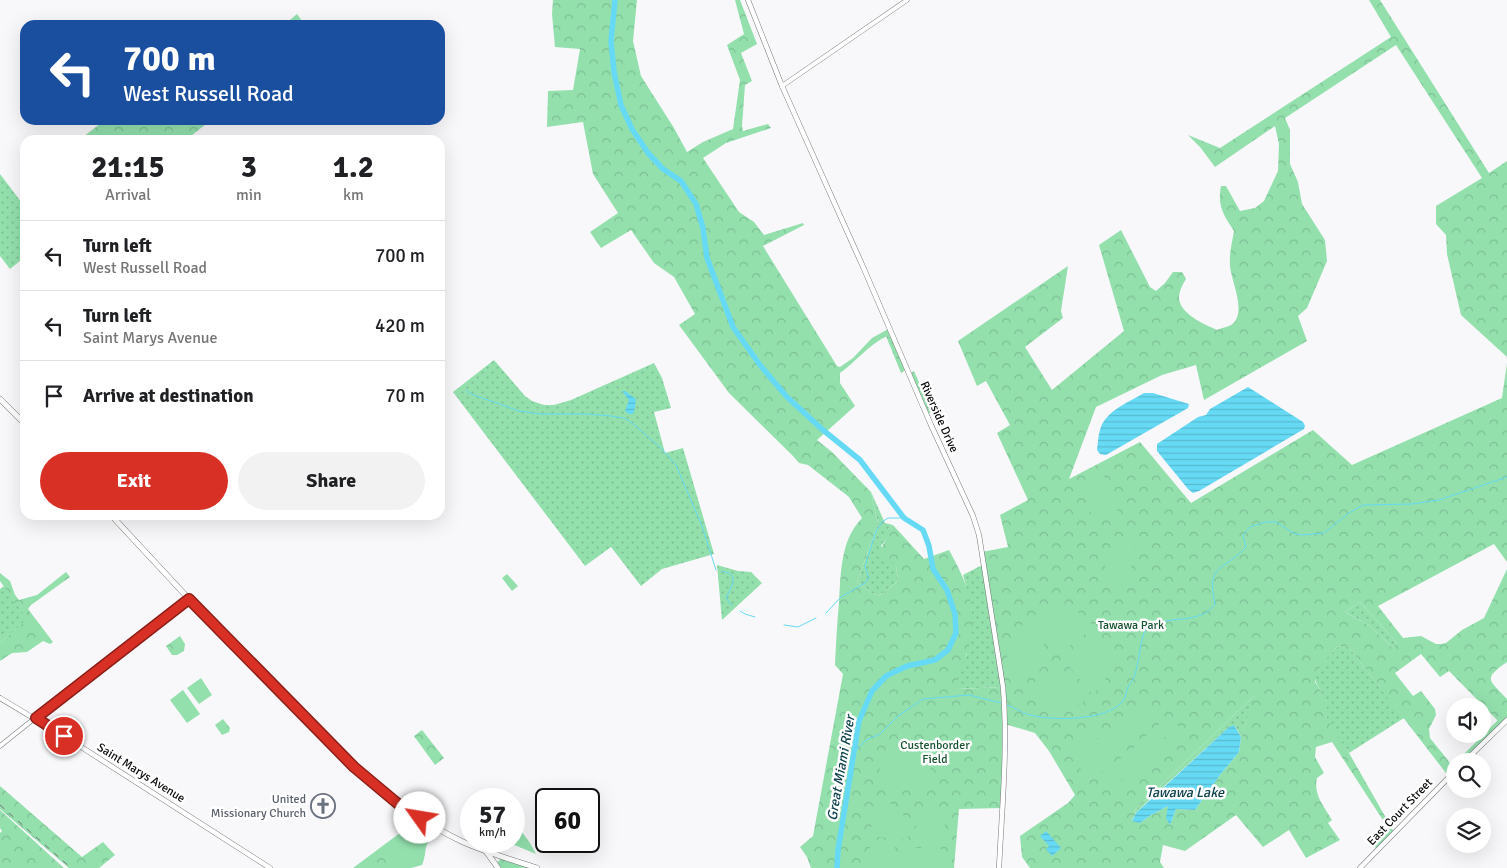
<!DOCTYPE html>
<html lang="en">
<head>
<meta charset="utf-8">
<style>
	:root { --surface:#fff; --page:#f2f2f2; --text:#202124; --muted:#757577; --line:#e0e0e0; --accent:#d93025 }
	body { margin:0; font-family:Signika,sans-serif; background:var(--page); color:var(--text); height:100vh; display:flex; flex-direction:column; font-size:19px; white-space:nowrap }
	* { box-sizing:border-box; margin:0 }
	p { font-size:16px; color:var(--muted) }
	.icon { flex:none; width:28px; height:28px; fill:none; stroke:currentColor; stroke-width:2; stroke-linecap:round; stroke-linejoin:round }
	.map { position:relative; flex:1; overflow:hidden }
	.details { position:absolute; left:20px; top:135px; width:425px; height:385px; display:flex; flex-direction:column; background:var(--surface); border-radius:15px; box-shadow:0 5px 20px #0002 }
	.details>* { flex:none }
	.banner { position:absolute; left:20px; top:20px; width:425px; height:105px; border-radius:15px; box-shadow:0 5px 20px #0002; background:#1a4fa0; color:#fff; overflow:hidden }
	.tools { position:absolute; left:1446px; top:698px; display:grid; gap:10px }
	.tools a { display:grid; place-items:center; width:45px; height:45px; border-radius:50%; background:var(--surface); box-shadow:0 5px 20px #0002; font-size:25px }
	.speed { position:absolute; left:460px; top:788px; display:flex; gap:10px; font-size:25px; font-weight:700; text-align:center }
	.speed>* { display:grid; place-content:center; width:65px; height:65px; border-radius:50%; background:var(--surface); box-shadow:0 5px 20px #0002; line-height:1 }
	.speed small { font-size:12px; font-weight:400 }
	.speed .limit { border:2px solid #111; border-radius:8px; background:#fff; color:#111 }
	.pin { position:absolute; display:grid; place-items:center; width:42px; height:42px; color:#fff; margin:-21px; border:2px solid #fff; border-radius:50%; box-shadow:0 1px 5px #0007 }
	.me { position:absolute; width:55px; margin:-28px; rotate:302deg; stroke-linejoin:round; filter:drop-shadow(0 0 4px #0008) }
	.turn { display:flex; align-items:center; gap:18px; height:105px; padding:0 20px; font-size:22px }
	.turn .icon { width:65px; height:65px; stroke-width:2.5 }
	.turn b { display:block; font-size:35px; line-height:42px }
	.eta { display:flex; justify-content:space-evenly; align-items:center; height:85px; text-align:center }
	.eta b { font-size:30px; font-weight:700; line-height:35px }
	.button { display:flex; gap:10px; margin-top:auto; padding:10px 20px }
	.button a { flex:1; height:58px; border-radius:30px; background:var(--accent); color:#fff; font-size:20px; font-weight:700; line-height:58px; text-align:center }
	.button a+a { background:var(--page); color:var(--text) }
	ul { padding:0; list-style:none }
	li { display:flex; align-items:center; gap:15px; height:70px; padding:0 20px; border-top:1px solid var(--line) }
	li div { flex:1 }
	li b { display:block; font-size:19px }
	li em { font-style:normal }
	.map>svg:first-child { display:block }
	.grass { fill:url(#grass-dots) }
	.forest { fill:url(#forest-crowns); fill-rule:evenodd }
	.garden { fill:#93e0ad }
	.water { fill:url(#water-rules) }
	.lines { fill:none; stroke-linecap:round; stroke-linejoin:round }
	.stream { stroke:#66daf4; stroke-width:1 }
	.river { stroke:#66daf4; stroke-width:5.5 }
	.tertiary-casing { stroke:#78787a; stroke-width:5 }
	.secondary-casing { stroke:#78787a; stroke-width:5.5 }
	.primary-casing { stroke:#78787a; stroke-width:6 }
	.tertiary { stroke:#fff; stroke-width:4 }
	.secondary { stroke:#fff; stroke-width:4.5 }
	.primary { stroke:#fff; stroke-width:5 }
	.rail { stroke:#747476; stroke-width:1; stroke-dasharray:6 6; stroke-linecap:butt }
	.route-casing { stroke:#8d1f18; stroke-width:12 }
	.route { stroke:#d93025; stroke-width:9 }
	.labels { text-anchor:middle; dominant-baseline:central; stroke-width:5; stroke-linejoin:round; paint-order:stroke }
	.street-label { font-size:12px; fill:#0b0b0c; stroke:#fff }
	.park-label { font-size:12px; fill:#165331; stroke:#fff }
	.worship-label { font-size:12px; fill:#5b616d; stroke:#fff; text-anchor:end }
	.water-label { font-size:14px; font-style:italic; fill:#10444f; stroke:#fff }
</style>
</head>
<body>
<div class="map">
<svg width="1507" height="868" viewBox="0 0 1507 868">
	<defs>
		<pattern id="grass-dots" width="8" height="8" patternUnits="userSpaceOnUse" patternTransform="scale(1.25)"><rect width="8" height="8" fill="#93e0ad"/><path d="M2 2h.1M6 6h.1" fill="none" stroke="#7dbf94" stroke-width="1.8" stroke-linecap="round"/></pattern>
		<pattern id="forest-crowns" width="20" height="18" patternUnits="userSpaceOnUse" patternTransform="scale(1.25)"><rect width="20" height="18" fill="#93e0ad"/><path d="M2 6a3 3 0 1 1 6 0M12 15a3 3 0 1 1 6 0" fill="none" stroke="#7dbf94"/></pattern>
		<pattern id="water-rules" width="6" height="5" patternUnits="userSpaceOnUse" patternTransform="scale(1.25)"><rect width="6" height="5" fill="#66daf4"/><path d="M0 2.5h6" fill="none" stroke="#57bad0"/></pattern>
	</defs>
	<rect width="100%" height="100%" fill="#f8f8fa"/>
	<g class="grass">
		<polygon points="0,174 22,203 25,201 25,257 10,269 0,256"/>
		<polygon points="892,334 907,369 901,373 886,336"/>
		<polygon points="494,360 525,396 532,401 544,405 554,405 571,400 654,363 662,378 671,408 654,412 665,453 683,448 714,554 662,569 641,586 611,547 585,566 453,392"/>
		<polygon points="914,371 932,412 927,414 910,374"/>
		<polygon points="871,492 885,523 893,525 888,529 888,536 881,546 896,565 898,581 879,596 871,593 857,582 878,524"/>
		<polygon points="984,564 1003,687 958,689 958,672 967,654 966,586 963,575"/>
		<polygon points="717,565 738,571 751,572 762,583 722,620"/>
		<polygon points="4,586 28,619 0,643 0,589"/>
		<polygon points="1360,602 1397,643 1392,647 1370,626 1345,612"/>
		<path d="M1340,646H1348L1404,718L1349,753C1342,743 1327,726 1326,715C1325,709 1327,705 1325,699C1321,688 1315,686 1314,673L1336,648Z"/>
		<polygon points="1256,694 1241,737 1235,726 1229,727 1146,803 1136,813 1134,811"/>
		<polygon points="1498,720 1502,725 1465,761 1457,761"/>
		<polygon points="1387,828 1392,834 1377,850 1373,844"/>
	</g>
	<g class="forest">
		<path d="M553,0H637L633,41L641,76L674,128L687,152L703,142L733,129L740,80L727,45L744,34L735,0H740L757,44L741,53L752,81L745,85L742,126L743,131L768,124L771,128L726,143L703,158L739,212L754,222L764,235L803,223L804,225L763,246L837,366L840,367L853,358L872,338L890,328L892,334C872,341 858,360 840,373V383L855,406L817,440L832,452L871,492L878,524L857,582L871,593L879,596L898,581L896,565L880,557C881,543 888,540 888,529L893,525L924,559L949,550C968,584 980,614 967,653C962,669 956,670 959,689L1002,687L982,552L1008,547L1000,515L1028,500L997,433L1010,425L986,381L977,386L958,341L1068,266L1061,311L1063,318L1025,347L1052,390L1124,331L1099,245L1121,230L1150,287L1156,291L1165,283L1173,272H1182L1186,279C1183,284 1179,291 1179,298C1180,314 1204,324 1217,330C1221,328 1228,327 1231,325C1248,314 1231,281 1230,266C1229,254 1232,243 1234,231C1224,215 1217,207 1221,186H1226L1240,211L1255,208L1264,201L1278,171L1279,144L1275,126L1215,167L1200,147L1188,135L1220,148L1391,37L1369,0H1380L1489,173L1507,161V357L1461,315L1447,254L1446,235L1436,224V206L1482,178L1396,45L1285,118L1290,130V164L1298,182L1302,204L1325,240L1327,261L1307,308L1298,316L1307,341L1204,400L1196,365L1162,375L1096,407L1069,479L1140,442L1191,503L1313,430L1352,465L1502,398L1507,363V562L1494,544L1378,606L1403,638L1421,636L1436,644H1441L1446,643L1462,630L1484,618L1507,569V662C1483,679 1488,679 1507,699V720L1502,725L1449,671L1440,677L1421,654L1395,673L1413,696L1421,691L1435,709L1436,715L1429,729L1430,738L1455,769L1449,777L1348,646H1340L1336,648L1315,673V682L1325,697L1327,707L1326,716L1336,734L1349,753L1394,832L1392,834L1332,742L1316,747L1315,757L1324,773L1317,778C1313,794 1324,807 1332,820L1328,823L1340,840L1306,858L1289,830L1263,847L1236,815L1185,851L1163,845L1160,862L1164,868H1030L1022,857L1020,836L1068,803L1075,795L1049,751L1035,733L1005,724L1003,808L959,809L954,868H811L807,857L800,847L813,836L843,674L835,665C836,644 837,623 839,603C841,573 840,541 862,518L849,497L808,465L799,463L793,456L729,393L679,325L695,314L674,277L654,263L631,230L601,248L590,232L618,213L593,174L583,122L547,127L548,91L573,90L580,49L555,47L552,14ZM1360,602L1397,643L1392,647L1370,626L1345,612ZM1255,695L1241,737L1239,752L1220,775L1195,810L1176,809L1170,825L1168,806L1151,815L1140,823L1132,820L1136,813L1134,811Z"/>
		<polygon points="105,120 211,120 186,140 79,140"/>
		<polygon points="66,572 70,577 31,605 28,609 53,642 50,644 43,641 27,652 12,653 0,661 0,643 27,619 0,581 0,573 10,581 15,595 19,600 37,595"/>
		<polygon points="507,574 518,586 512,591 502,578"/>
		<polygon points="180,636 185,644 184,651 177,655 172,655 166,646"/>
		<polygon points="223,719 230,728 229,732 222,735 215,725"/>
		<polygon points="422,730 444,758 435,765 414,736"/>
		<polygon points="0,786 82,857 103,842 115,855 99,868 69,868 0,809"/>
		<polygon points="0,810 64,868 0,868 0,833 2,831 0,828"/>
		<polygon points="420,818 435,827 426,847 422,865 411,868 353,868"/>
		<polygon points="514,821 530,843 536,854 505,841 514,841"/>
		<polygon points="501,858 532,868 498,868 497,863"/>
	</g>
	<g class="garden">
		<polygon points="297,14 305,25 284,25"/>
		<polygon points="1103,473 1119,514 1095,523 1079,482"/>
		<polygon points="1112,539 1136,544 1127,587 1102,581"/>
		<path d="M1054,607C1068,607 1089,613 1093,628L1063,651H1057L1032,618L1045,609Z"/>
		<path d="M1026,622L1052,656V660L1018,686C1001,666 1004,637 1026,622Z"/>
		<path d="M1097,633C1119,648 1112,681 1092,694L1066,663L1067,657Z"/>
		<path d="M1055,666L1061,667L1087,699C1067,714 1038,712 1023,691Z"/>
		<polygon points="201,678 212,695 199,704 187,688"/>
		<polygon points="183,690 200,714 187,723 170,700"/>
		<polygon points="1145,698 1160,714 1136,737 1121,722"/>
		<polygon points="1169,716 1185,734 1173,746 1156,727"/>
		<polygon points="1118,726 1132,741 1108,764 1094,749"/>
		<polygon points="1098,727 1103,733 1092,743 1087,737"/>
		<polygon points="1154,729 1171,748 1158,759 1142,740"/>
		<polygon points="1083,738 1104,764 1087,777 1066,751"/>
		<path d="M907,740H926L933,743L929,787L925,791L882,789C874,767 884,746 907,740Z"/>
		<polygon points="1139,743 1155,761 1143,772 1127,754"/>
		<polygon points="1123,756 1140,775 1128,786 1111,767"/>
		<polygon points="1107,764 1116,774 1110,780 1100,769"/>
		<polygon points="1117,776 1127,787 1120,793 1111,782"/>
		<path d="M873,800C898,801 910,816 908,840L871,836Z"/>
		<path d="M939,809L945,810L944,841L913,840C914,823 922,813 939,809Z"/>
		<path d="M418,829C427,840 427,852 422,865C400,868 398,866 386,849Z"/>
		<path d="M870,846L895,847C895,866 886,868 870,868Z"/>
		<polygon points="898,847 943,849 942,868 903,868"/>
	</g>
	<g class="water">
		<polygon points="1248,387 1303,422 1305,426 1304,429 1199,491 1193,493 1188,489 1157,451 1157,444 1198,417 1206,415 1210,409"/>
		<polygon points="622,391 625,391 636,399 635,408 633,414 629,414 625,411 629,400"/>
		<path d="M1144,393H1153L1189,404L1188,408L1106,455L1100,454L1097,450C1098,443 1098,436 1100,430C1105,411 1129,402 1144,393Z"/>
		<polygon points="1234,725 1241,737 1239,752 1220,775 1195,810 1176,809 1170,825 1166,818 1168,806 1151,815 1140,823 1132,821 1136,813 1229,727"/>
		<polygon points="1046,831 1061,848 1052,856 1046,849 1049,846 1040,836"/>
	</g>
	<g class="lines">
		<g class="stream">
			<polyline points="466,390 471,394 519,411 541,414 587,414 611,416 624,418 632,423 662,449 676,465 702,526 716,570"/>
			<polyline points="722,571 729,573 733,577 733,583 726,598 732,606"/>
			<polyline points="740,611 745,614 755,617"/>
			<polyline points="826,613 841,597 865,583 869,578 865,566 876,531 882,522 888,518 904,518"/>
			<polyline points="784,625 798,627 816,618"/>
			<path d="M1005,704C1014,707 1021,713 1030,715C1053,721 1107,721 1123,701C1126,697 1126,691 1128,687C1130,683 1133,681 1134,677C1140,661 1139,643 1146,628C1153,625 1159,622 1166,621C1183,618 1204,620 1215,604C1206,563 1223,572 1246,547L1243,535L1250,527L1265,522H1276L1293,533L1301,535L1324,533L1349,513L1363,505L1412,504L1439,500L1507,477"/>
			<polyline points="855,752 866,740 880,734 898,716 923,699 969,695 1001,703"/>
		</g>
		<polyline class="river" points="615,0 611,41 614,72 621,105 632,129 648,153 663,169 681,181 696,204 703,228 707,258 733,327 760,365 787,397 823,430 860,460 904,518 923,530 929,546 933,569 947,590 955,614 956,633 948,650 935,660 907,666 886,676 872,691 859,721 838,850 837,868"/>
		<defs>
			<g id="tertiary">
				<polyline points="782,86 907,0"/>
				<polyline points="0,746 35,718"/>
			</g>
			<g id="secondary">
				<path d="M748,0L782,86L864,269L931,425L973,516L979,535L1003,687C1008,747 1002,807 999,868"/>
				<polyline points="0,698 75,743 270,868"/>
				<polyline points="35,718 189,599"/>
				<polyline points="1465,761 1507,720"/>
				<polyline points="1360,868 1455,771"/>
			</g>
			<g id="primary">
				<polyline points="0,399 25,424"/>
				<path d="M111,515L189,599L354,767C387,796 421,822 461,841C485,852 512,860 537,868"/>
				<polyline points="485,850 498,868"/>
			</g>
		</defs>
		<use href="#tertiary" class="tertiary-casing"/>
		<use href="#secondary" class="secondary-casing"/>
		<use href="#primary" class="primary-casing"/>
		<use href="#tertiary" class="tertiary"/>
		<use href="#secondary" class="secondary"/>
		<use href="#primary" class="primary"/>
		<polyline class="rail" points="0,805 71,868"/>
	</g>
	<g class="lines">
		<defs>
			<polyline id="route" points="64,736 36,718 189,599 354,767 397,803 420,818"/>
		</defs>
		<use href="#route" class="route-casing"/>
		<use href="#route" class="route"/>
	</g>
	<defs>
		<symbol id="church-ring" viewBox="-11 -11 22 22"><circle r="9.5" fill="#fff" stroke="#6b7280" stroke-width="1.5"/><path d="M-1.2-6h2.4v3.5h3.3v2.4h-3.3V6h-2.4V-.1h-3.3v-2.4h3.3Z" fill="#6b7280"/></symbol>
	</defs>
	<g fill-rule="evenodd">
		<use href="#church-ring" x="309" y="792" width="28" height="28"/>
	</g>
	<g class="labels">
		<g class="street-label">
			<text transform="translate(939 417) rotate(66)">Riverside Drive</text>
			<text transform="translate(141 773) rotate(32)">Saint Marys Avenue</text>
			<text transform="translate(1400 812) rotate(-46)">East Court Street</text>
		</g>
		<g class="park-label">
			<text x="1131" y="625">Tawawa Park</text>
			<text x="935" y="745">Custenborder<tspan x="935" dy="14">Field</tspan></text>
		</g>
		<g class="worship-label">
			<text x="306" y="799">United<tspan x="306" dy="14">Missionary Church</tspan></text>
		</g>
		<g class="water-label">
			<text transform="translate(841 768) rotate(-80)">Great Miami River</text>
			<text x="1185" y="792">Tawawa Lake</text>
		</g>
	</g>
</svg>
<div class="tools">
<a><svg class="icon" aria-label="sound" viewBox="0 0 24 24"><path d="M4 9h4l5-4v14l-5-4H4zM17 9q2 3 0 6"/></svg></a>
<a><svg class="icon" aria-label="search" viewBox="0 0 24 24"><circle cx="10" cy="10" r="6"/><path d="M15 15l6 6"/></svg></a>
<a><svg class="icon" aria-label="layers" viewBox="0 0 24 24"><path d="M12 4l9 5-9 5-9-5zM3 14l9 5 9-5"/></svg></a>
</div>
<div class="speed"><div>57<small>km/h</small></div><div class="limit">60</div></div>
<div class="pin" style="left:64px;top:736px;background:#d93025"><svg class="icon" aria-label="arrive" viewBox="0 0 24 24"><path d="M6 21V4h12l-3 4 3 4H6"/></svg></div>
<svg class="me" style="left:420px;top:818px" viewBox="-20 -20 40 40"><circle r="19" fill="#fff"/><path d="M0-13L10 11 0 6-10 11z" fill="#d93025"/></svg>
<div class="banner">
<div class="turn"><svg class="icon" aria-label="left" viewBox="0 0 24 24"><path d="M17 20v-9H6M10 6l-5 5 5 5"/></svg><div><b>700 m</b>West Russell Road</div></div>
</div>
<section class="details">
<div class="eta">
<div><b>21:15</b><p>Arrival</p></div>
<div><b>3</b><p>min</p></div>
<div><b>1.2</b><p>km</p></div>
</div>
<ul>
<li><svg class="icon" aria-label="left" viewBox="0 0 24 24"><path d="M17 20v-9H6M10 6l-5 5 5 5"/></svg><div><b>Turn left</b><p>West Russell Road</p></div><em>700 m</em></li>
<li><svg class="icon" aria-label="left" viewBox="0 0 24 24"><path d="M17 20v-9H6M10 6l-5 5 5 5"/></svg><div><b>Turn left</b><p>Saint Marys Avenue</p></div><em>420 m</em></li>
<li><svg class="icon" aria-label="arrive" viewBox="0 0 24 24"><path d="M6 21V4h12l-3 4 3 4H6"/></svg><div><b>Arrive at destination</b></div><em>70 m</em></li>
</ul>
<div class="button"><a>Exit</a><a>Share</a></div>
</section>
</div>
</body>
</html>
